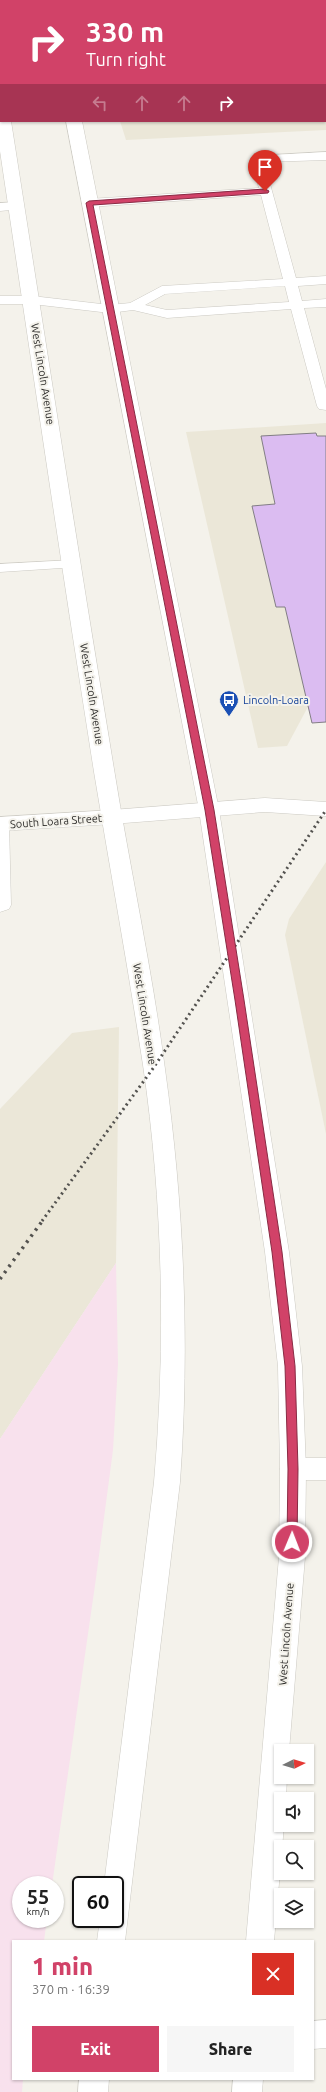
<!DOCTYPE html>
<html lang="en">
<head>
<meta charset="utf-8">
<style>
	:root { --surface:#fff; --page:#f6f6f6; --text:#222; --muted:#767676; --accent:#d14268 }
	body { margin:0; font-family:Ubuntu,sans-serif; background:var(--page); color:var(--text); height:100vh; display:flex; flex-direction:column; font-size:15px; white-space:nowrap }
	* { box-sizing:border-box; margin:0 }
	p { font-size:13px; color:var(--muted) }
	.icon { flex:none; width:22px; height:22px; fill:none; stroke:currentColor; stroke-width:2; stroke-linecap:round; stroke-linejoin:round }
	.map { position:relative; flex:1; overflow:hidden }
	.drawer { position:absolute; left:12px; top:1940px; width:302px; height:140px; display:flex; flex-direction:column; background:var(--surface); border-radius:0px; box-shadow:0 1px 3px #0004 }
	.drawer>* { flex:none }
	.hud { position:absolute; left:0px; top:0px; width:326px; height:122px; box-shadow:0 1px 3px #0004; background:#d14268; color:#fff; overflow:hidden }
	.needle { width:26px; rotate:85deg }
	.buttons { position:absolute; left:274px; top:1744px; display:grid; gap:8px }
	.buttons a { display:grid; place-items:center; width:40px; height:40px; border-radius:0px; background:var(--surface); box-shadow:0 1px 3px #0004; font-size:20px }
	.speed { position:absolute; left:12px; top:1876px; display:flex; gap:8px; font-size:20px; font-weight:700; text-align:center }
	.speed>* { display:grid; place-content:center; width:52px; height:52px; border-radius:50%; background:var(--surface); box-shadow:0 1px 3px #0004; line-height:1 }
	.speed small { font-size:10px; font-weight:400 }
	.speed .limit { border:2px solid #111; border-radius:6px; background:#fff; color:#111 }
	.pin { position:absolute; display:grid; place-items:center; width:34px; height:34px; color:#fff; margin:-41px -17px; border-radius:50% 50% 50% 0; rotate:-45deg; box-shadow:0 0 4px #0007 }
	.pin .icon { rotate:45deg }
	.me { position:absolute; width:44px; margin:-22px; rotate:1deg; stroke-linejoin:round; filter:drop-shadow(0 0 3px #0008) }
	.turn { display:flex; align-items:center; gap:14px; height:84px; padding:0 20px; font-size:18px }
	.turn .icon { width:52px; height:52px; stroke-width:2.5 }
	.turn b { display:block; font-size:28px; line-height:34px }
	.lanes { display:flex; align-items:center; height:38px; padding:0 20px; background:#0003; justify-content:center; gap:20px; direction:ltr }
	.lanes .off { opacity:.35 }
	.round { display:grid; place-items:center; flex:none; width:42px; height:42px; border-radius:0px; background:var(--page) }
	.headline { display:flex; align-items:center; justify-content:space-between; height:68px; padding:0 20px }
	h1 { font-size:24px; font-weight:800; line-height:30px; color:var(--accent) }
	.primary-button { display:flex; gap:8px; margin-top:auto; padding:8px 20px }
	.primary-button a { flex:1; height:46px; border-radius:0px; background:var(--accent); color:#fff; font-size:16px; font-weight:800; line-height:46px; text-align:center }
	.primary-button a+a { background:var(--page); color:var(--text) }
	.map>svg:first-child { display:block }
	.built { fill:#ebe7d8 }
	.industrial { fill:#f8e1ed }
	.building { fill:#dbbcf1; stroke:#827e84 }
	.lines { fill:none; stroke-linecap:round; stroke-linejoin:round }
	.service-casing { stroke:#cccac3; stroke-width:1 }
	.minor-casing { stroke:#cccac3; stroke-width:1 }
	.tertiary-casing { stroke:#cccac3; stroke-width:1 }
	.primary-casing { stroke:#cccac3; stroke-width:1 }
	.motorway-casing { stroke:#cccac3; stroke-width:1 }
	.service { fill:#fff; fill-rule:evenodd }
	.minor { fill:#fff; fill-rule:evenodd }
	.tertiary { fill:#fff; fill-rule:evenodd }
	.primary { fill:#fff; fill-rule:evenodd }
	.motorway { fill:#fff; fill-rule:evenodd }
	.rail-far1 { stroke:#53524f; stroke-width:3; stroke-dasharray:2 3.5; stroke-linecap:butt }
	.rail { stroke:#53524f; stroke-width:3.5; stroke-dasharray:2.5 5; stroke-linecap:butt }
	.route { fill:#d14268; stroke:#882b44 }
	.labels { text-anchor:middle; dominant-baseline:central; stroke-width:4; stroke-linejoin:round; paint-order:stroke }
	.street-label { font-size:11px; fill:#302f2d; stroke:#f4f2eb }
	.transit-label { font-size:11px; fill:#164399; stroke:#f4f2eb; text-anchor:start }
</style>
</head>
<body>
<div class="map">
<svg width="326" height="2092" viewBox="0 0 326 2092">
	<rect width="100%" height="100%" fill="#f4f2eb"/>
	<g class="built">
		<polygon points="101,0 326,0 326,130 126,140 120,121 325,121 325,1"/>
		<polygon points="326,423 326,673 287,746 258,748 186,432"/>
		<polygon points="326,862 326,1134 285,935 289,919"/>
		<polygon points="119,1027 116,1263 0,1439 0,1109 72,1033"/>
	</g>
	<polygon class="industrial" points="116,1263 118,1364 113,1450 96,1578 52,1885 21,1885 21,1919 47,1919 44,1941 13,1941 13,2079 23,2079 22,2092 0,2092 0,1439"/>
	<polygon class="building" points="316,433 317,436 326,436 326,722 312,723 285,607 276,607 252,506 275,504 261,436"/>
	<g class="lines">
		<defs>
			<g id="service">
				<path d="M326,152V160L264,162L296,278L326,276V284L298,286L302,301L326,299V307L304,308L326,389V410L319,409L317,406L291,309L167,318L133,310L110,313L32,304H0V296H32L110,305L130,303L162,286L283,279L261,195L89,207L83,203L89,199L259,188L251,159L253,156ZM285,286L289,302L167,310L145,305L165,294Z"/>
				<polygon points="17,202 21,203 23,206 21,209 0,211 0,203"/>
				<polygon points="72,560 77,561 79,564 77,567 0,572 0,564"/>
				<polygon points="0,819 7,820 9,824 11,905 9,909 0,912"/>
			</g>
			<g id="minor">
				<polygon points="265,798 326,802 326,816 265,812 112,824 105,822 102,817 105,812 112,810"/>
				<polygon points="293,1458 326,1458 326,1480 293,1480 284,1477 280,1469 284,1461"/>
			</g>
			<polygon id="tertiary" points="112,810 119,812 122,817 119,822 112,824 0,831 0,817"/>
			<g id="primary">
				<rect x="41" y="0" width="14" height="1"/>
				<path d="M0,117L1,121H11C45,337 78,553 114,769C130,869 152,968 165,1069C184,1206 190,1344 180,1482L125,1941H97L100,1919H115V1885H104L154,1482C166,1344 163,1202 143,1065C128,967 110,869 94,772C61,565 31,358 0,151Z"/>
				<polygon points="66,121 82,121 219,810 289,1252 302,1366 306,1469 305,1557 289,1751 281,1751 281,1777 287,1777 286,1799 281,1799 281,1825 284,1825 274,1941 246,1941 279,1557 280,1469 278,1366 265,1252 199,810"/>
				<polygon points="79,2079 109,2079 108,2092 78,2092"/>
				<polygon points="233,2079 263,2079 262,2092 232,2092"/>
			</g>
			<polygon id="motorway" points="326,2020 326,2048 313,2049 313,2021"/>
		</defs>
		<use href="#service" class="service-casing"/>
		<use href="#minor" class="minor-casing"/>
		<use href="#tertiary" class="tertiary-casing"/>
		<use href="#primary" class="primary-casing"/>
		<use href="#motorway" class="motorway-casing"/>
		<use href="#service" class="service"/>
		<use href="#minor" class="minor"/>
		<use href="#tertiary" class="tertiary"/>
		<use href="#primary" class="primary"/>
		<use href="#motorway" class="motorway"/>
		<polyline class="rail-far1" points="42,1221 154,1067 326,810"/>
		<polyline class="rail" points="0,1279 43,1220"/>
	</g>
	<polygon class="route" points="265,189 269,191 268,193 93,205 214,810 244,1000 282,1252 295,1366 298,1469 297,1542 292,1546 287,1542 288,1469 285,1366 272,1252 235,1000 205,810 86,203 89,201"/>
	<defs>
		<symbol id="bus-pin" viewBox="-11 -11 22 30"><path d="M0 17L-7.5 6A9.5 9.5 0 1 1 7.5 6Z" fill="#1a4fb4" stroke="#f4f2eb"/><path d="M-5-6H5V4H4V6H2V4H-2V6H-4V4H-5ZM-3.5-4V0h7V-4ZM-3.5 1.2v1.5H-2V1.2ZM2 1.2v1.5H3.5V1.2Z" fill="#fff"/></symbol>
	</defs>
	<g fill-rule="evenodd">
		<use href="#bus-pin" x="218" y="689" width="22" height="30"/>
	</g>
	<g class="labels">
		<g class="street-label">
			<text transform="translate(43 374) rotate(81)">West Lincoln Avenue</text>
			<text transform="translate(92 694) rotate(81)">West Lincoln Avenue</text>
			<text transform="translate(56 821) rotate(-4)">South Loara Street</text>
			<text transform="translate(145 1014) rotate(81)">West Lincoln Avenue</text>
			<text transform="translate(286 1634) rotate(-86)">West Lincoln Avenue</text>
		</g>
		<g class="transit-label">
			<text x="243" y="700">Lincoln-Loara</text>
		</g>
	</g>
</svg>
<div class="buttons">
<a><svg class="needle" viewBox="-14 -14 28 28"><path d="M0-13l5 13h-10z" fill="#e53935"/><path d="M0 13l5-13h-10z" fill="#767676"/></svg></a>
<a><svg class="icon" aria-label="sound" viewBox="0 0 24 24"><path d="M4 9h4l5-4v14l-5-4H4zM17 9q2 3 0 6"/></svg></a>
<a><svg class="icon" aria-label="search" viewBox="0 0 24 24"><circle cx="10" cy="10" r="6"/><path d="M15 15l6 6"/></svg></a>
<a><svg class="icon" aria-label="layers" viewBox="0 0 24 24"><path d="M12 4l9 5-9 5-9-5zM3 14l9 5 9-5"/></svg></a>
</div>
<div class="speed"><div>55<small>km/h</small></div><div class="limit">60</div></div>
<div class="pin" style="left:265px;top:191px;background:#d93025"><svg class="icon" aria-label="arrive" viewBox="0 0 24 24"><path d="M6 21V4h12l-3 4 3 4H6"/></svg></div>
<svg class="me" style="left:292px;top:1542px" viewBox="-20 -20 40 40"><circle r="17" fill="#d14268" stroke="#fff" stroke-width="3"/><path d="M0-11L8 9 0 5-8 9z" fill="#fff"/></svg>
<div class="hud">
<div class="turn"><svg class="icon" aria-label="right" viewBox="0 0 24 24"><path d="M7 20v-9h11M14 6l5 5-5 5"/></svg><div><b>330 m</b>Turn right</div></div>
<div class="lanes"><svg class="icon off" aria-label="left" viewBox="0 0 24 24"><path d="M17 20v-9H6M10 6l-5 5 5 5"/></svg><svg class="icon off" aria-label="ahead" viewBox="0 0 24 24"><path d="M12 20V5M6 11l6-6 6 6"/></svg><svg class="icon off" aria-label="ahead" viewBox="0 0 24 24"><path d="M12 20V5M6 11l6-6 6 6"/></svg><svg class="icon" aria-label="right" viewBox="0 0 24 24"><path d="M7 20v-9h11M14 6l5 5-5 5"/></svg></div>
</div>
<section class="drawer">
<div class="headline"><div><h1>1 min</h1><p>370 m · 16:39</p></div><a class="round" style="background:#d93025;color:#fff"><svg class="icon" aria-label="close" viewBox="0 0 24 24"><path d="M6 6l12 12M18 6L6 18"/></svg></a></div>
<div class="primary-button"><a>Exit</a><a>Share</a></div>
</section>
</div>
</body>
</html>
